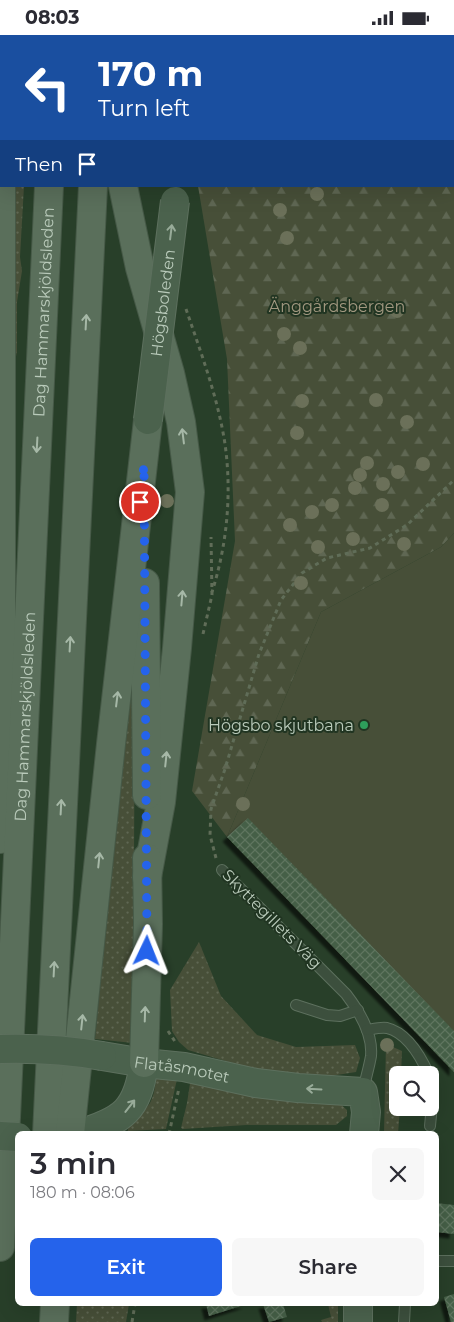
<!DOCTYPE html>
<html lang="en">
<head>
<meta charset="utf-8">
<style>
	:root { --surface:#fff; --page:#f7f7f7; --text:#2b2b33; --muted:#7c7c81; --accent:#2563eb }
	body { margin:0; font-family:Montserrat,sans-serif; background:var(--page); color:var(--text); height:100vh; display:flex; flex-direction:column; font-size:19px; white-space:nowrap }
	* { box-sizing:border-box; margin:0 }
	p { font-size:16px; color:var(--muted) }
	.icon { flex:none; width:28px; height:28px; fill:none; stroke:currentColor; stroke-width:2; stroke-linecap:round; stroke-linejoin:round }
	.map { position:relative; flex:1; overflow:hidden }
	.side { position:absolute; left:15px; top:1096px; width:424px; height:175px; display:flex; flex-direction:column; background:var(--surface); border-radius:8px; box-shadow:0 5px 20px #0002 }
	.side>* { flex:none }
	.guide { position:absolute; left:0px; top:0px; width:455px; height:152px; box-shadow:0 5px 20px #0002; background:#1a4fa0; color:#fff; overflow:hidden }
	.controls { position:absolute; left:389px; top:1031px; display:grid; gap:10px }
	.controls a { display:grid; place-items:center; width:50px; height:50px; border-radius:8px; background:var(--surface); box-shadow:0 5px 20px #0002; font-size:25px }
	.pin { position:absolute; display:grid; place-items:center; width:42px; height:42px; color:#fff; margin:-21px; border:2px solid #fff; border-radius:50%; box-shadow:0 1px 5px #0007 }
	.me { position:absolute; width:55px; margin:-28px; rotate:2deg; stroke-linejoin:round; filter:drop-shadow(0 0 4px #0008) }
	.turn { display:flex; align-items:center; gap:18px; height:105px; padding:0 15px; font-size:22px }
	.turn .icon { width:65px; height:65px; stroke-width:2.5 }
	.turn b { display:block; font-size:35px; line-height:42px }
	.then { display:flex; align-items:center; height:48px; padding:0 15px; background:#0003; gap:10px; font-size:19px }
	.round { display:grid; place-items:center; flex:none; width:52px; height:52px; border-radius:8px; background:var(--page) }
	.headline { display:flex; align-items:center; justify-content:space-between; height:85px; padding:0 15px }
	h1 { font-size:30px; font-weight:600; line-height:38px }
	.action { display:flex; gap:10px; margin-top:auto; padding:10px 15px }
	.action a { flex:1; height:58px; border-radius:8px; background:var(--accent); color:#fff; font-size:20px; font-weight:600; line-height:58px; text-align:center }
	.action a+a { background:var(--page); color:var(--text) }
	.status { display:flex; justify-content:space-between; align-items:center; height:35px; padding:0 25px; background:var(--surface); direction:ltr }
	.status svg { height:14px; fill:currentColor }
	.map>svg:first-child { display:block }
	.grass { fill:url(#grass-dots) }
	.forest { fill:url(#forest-firs) }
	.park { fill:#474f38 }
	.building { fill:url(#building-cross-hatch); filter:url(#shadow) }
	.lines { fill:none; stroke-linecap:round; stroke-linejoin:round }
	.lane-casing { stroke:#5d705e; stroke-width:12 }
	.secondary-casing { stroke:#5d705e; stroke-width:30 }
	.primary-casing { stroke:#465947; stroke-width:30 }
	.path { stroke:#606d58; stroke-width:3; stroke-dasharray:4 4; stroke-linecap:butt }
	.lane { stroke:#3c4f3d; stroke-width:10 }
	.secondary { stroke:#4b624d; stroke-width:28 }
	.primary { stroke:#5a6f5b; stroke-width:28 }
	.secondary-bridge-casing { stroke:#5d705e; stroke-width:30; stroke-linecap:butt }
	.secondary-bridge { stroke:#4b624d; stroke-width:28 }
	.tree { fill:#6b7059 }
	.oneway { stroke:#98ab99 }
	.oneway2 { stroke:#a6b8a7 }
	.route { stroke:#2563eb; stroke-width:9; stroke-dasharray:0 16.2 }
	.leisure-dot { fill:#2e9e5b; stroke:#213522; stroke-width:2 }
	.labels { text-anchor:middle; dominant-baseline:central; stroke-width:4; stroke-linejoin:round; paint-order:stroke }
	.street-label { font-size:16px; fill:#b9caba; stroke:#213522 }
	.park-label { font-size:16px; fill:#a29880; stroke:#213522 }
	.poi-label { font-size:16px; fill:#b9caba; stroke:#213522; text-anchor:end }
</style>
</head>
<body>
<div class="status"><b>08:03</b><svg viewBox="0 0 49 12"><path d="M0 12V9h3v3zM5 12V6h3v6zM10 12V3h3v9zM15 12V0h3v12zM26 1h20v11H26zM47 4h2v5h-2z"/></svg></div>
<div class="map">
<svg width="454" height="1287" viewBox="0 0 454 1287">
	<defs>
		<pattern id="grass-dots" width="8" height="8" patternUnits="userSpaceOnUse" patternTransform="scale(1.25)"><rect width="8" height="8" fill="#474f38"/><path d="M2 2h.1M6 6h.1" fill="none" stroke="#5f6753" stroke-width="1.8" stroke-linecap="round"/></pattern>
		<pattern id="forest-firs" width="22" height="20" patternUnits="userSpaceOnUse" patternTransform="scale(1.25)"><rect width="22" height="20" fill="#474f38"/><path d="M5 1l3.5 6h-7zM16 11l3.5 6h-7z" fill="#5f6753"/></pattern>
		<pattern id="building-cross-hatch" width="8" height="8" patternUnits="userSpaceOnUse" patternTransform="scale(1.25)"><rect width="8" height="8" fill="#455e46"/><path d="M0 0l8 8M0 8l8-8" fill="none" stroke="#5e745f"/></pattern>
		<filter id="shadow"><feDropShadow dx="-4.5" dy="4.5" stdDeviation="1" flood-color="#0009"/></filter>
	</defs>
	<rect width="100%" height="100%" fill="#283f29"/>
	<g class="grass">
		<polygon points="12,151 24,151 20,222 22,236 17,267 17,316 13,338"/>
		<polygon points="129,636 135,638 133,1008 95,1004"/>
		<polygon points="199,907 221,961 257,1000 296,1012 355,1010 360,1023 356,1037 324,1042 259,1036 188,1015 179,1007 172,996 170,955"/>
		<polygon points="386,1009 402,1016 401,1040 398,1040 398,1072 400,1073 398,1099 384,1099"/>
		<path d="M157,1040L177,1044L166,1094L128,1096C127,1088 145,1076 150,1068C155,1059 155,1049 157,1040Z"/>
		<polygon points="191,1042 337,1066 347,1075 347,1081 336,1090 246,1090 183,1094 181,1093 187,1068"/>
		<polygon points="77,1269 129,1269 126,1287 76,1287"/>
		<polygon points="328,1269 338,1269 338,1287 322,1287 321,1285 331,1282"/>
	</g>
	<polygon class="forest" points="199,0 454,0 454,498 441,512 321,577 227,802 192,756 235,506 227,324 198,151 454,151 454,1"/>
	<polygon class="park" points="454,498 454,1037 227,802 321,577 441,512"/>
	<g class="building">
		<polygon points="248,783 454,996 454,1037 227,802"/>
		<polygon points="436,1168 454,1170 454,1199 436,1197"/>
		<polygon points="454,1259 454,1287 451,1287 444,1262"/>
		<polygon points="206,1269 247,1269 209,1281"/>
		<polygon points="263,1269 283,1269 287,1282 269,1287"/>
	</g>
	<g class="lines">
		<defs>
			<g id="lane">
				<path d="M222,835L346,959C359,976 373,998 371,1021C369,1033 365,1045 363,1057"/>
				<polyline points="296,970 327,980 340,981 358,975"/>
				<path d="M367,995C373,994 381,992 387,993C408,998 421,1022 429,1040"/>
				<polyline points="430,1091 433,1059 430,1043"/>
				<polyline points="436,1226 454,1226"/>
				<polyline points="404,1287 405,1269"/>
			</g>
			<g id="secondary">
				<polyline points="178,0 178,1"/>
				<polyline points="3,1 3,0"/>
				<path id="s1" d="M102,1021L144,1028L184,1032L256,1048L298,1053L363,1057L366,1077L364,1099"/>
				<path d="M78,1099C123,1086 138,1075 144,1028"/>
				<polyline points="358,1287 358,1269"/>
			</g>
			<g id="primary">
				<polyline points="56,1 56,0"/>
				<polyline points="100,1 100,0"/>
				<polyline points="123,151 140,233 170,338 181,387 190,457 177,613 161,767 147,842"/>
				<polyline points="145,548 147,760"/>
				<polyline points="1,804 1,88"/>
				<polyline points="144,1028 148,889 147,823"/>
				<polyline points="47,1099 93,151"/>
				<polyline points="70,1099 111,709 148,385"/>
				<path id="s2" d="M0,1212L49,151"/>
				<polyline points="54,1287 55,1269"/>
			</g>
		</defs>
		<use href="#lane" class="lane-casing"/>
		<use href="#secondary" class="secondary-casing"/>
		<use href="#primary" class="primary-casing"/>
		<g class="path">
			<polyline points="141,1 141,0"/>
			<path d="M186,274C201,318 218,363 225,409C232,459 227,510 212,557"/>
			<polyline points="203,599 212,560 211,502"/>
			<polyline points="216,823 210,800 211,774 225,734 259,619 281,565 302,538 327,523 370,513 407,490 454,445"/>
			<polyline points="168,996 176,1008"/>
			<polyline points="169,1099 179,1053"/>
			<polyline points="132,1287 135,1269"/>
		</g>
		<use href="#lane" class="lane"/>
		<use href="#secondary" class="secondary"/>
		<use href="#primary" class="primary"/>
		<defs>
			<g id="secondary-bridge">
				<path id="s3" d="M148,385L175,166"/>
				<path d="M0,1014C35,1013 68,1015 102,1021"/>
				<polyline points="0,1101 18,1102"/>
			</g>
		</defs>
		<use href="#secondary-bridge" class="secondary-bridge-casing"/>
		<use href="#secondary-bridge" class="secondary-bridge"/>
	</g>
	<g class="tree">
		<circle cx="317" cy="159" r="7"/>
		<circle cx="280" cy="175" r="7"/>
		<circle cx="287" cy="203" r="7"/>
		<circle cx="346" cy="269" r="7"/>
		<circle cx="397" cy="276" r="7"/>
		<circle cx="284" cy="299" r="7"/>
		<circle cx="300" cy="313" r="7"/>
		<circle cx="376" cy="365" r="7"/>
		<circle cx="302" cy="366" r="7"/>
		<circle cx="407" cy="387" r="7"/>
		<circle cx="297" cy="398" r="7"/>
		<circle cx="367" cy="428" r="7"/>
		<circle cx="423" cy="429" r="7"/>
		<circle cx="398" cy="437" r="7"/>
		<circle cx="360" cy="440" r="7"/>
		<circle cx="383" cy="449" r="7"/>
		<circle cx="355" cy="453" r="7"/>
		<circle cx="167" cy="466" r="7"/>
		<circle cx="332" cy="470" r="7"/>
		<circle cx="382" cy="470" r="7"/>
		<circle cx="312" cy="477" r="7"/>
		<circle cx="290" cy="490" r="7"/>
		<circle cx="353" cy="504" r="7"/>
		<circle cx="404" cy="509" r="7"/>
		<circle cx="318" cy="512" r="7"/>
		<circle cx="301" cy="548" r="7"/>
		<circle cx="243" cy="769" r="7"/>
		<circle cx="387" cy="1010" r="7"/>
	</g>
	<defs><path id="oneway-shaft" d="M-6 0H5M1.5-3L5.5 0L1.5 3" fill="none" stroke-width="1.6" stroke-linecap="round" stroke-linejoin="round" transform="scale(1.25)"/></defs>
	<g class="oneway">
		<use href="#oneway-shaft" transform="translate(171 197) rotate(-83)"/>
		<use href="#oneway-shaft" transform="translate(314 1054) rotate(-177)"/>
		<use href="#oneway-shaft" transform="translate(130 1071) rotate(-52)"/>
	</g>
	<g class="oneway2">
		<use href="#oneway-shaft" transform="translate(86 287) rotate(-87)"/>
		<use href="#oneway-shaft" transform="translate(183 401) rotate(-97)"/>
		<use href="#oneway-shaft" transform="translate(37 410) rotate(93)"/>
		<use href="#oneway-shaft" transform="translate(182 563) rotate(-85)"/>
		<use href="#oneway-shaft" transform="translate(70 609) rotate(-87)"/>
		<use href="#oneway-shaft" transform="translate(117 664) rotate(-83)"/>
		<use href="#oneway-shaft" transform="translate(166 724) rotate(-84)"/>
		<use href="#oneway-shaft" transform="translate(61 772) rotate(-87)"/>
		<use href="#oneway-shaft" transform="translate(99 825) rotate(-84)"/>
		<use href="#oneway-shaft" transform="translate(54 934) rotate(-87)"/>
		<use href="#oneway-shaft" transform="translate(145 979) rotate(-88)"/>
		<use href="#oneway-shaft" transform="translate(82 987) rotate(-84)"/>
	</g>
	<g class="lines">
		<polyline class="route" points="140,467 144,430 147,916"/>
	</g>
	<circle class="leisure-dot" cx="364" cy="690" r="5"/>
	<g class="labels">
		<g class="street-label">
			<text stroke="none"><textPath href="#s3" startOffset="118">Högsboleden</textPath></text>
			<text stroke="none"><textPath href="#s2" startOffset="936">Dag Hammarskjöldsleden</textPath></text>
			<text stroke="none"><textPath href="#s2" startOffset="531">Dag Hammarskjöldsleden</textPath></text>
			<text transform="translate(272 884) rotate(45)">Skyttegillets Väg</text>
			<text stroke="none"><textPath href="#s1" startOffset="81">Flatåsmotet</textPath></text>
		</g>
		<g class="park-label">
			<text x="337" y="271">Änggårdsbergen</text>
		</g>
		<g class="poi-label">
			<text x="354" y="690">Högsbo skjutbana</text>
		</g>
	</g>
</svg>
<div class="controls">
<a><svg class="icon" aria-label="search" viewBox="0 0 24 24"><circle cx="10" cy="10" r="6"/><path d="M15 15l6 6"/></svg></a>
</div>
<div class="pin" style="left:140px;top:467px;background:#d93025"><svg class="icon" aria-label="arrive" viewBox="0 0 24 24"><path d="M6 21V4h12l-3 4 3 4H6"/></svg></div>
<svg class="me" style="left:147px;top:916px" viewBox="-20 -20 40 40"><path d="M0-17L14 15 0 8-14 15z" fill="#2563eb" stroke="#fff" stroke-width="4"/></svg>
<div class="guide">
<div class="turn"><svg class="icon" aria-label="left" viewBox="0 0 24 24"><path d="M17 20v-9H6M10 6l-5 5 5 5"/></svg><div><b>170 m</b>Turn left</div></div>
<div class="then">Then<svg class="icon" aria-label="arrive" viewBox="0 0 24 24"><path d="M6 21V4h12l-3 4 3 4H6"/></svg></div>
</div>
<section class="side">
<div class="headline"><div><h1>3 min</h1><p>180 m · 08:06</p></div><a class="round"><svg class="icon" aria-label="close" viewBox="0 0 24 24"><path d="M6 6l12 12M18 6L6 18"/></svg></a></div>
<div class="action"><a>Exit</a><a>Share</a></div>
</section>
</div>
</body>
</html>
